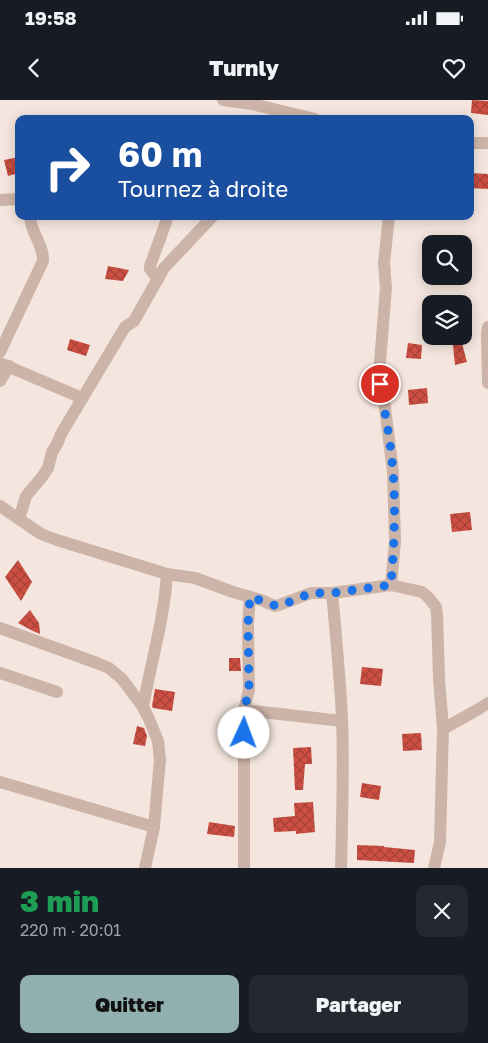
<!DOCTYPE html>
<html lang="fr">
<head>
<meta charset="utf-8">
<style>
	:root { --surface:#171b24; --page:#242831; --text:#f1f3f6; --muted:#9ea1a6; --accent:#91b0af }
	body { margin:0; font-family:"Golos Text",sans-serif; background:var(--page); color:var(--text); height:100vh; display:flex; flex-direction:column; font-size:19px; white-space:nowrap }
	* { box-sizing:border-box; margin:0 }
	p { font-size:16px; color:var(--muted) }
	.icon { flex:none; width:28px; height:28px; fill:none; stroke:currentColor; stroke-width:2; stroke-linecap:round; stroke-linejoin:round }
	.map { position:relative; height:768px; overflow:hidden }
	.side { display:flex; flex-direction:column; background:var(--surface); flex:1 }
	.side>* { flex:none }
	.banner { position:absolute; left:15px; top:15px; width:459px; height:105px; border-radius:10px; box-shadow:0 2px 12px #0003; background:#1a4fa0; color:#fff; overflow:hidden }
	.buttons { position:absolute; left:422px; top:135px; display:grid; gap:10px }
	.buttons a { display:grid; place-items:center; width:50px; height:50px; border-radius:10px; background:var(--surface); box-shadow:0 2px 12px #0003; font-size:25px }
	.pin { position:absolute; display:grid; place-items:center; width:42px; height:42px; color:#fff; margin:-21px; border:2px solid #fff; border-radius:50%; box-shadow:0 1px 5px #0007 }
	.me { position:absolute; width:55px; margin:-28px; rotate:2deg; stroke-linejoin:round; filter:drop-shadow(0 0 4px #0008) }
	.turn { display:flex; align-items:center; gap:18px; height:105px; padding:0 20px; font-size:22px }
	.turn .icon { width:65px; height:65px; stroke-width:2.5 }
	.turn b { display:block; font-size:35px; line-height:42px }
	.round { display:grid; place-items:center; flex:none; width:52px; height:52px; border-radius:10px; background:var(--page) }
	.overview { display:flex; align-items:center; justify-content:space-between; height:85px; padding:0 20px }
	h1 { font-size:30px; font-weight:800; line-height:38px; color:#1e9e55 }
	.primary-button { display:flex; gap:10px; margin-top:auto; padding:10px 20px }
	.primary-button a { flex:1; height:58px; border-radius:10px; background:var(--accent); color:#111; font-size:20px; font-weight:800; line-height:58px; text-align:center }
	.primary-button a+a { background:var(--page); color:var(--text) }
	.status { display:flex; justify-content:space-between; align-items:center; height:35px; padding:0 25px; background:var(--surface); direction:ltr }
	.status svg { height:14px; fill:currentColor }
	header { display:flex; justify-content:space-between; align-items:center; height:65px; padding:0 20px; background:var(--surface); font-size:22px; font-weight:800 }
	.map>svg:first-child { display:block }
	.building { fill:url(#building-cross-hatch) }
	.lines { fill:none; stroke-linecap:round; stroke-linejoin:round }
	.minor { stroke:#cdb4a8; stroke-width:12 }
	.route { stroke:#1a73e8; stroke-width:9; stroke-dasharray:0 16.2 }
</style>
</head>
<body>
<div class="status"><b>19:58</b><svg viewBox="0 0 49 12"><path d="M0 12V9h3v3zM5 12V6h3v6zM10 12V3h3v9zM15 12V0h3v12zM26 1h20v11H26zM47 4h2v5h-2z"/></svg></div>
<header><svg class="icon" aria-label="back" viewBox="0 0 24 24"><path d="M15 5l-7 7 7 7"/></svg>Turnly<svg class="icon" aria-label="heart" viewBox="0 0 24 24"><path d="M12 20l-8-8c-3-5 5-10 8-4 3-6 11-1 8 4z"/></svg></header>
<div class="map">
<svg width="488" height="768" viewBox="0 0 488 768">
	<defs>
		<pattern id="building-cross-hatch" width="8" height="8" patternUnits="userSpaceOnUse" patternTransform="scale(1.25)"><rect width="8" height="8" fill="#cd4f43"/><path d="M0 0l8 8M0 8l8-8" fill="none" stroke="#a74238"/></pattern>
	</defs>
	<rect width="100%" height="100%" fill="#f4e6de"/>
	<g class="building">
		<polygon points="472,0 488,1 488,15 471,13"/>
		<polygon points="19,57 19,73 8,76 4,60"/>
		<polygon points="470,73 488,74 488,89 470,88"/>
		<polygon points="108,166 129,170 123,181 105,179"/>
		<polygon points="452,236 460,236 467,262 455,265"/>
		<polygon points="70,239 90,245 86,256 67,250"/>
		<polygon points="408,243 422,245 421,259 406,258"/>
		<polygon points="427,288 428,303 409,305 408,290"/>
		<polygon points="470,412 472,430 452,432 450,414"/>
		<polygon points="18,460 32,482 21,501 5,477"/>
		<polygon points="30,510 39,523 40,534 33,531 18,523"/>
		<polygon points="229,558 240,558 241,571 229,571"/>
		<polygon points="362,567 383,569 381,586 360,584"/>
		<polygon points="155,589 175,592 172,611 153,608 152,606"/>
		<polygon points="137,626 144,628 147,636 145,646 133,644"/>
		<polygon points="421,633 422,650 403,651 402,634"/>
		<polygon points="311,647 312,664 305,664 303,690 295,690 293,648"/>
		<polygon points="362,683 381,686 379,700 360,697"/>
		<polygon points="313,702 315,732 296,734 296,731 274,732 273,718 295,716 294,703"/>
		<polygon points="209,722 235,726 234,737 207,734"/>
		<polygon points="357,745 384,746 384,747 415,750 414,763 357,760"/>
	</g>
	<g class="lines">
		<g class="minor">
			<polyline points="223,0 252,4 315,19"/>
			<polyline points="470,43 488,43"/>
			<polyline points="0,100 19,99"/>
			<polyline points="389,116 384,163 386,188 379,274 385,308 393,372 395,441 391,485"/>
			<polyline points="158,179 150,169 150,166 166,122 166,116"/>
			<polyline points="488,227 487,234 488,283"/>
			<path d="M0,252L43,161C44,145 30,132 30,116"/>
			<polyline points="0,263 82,298"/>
			<polyline points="0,281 9,266"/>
			<polyline points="0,406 41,434 57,440 167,474 195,478 233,492 261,500 275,506 279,505 311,493 332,493 391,485 422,492 428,497 436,507 437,514 439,578 443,629 440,742 434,768"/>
			<polyline points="19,419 26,396 42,377 48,368 52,352 57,344 61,334 125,227 134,221 164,168 213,116"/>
			<path d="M332,493C336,535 340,577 342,619C344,668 342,718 341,768"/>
			<polyline points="0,528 97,563 109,568 122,579 143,607 149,619 158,641 160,660 154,727 145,768"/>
			<polyline points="0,573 57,592"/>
			<path d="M143,607C151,562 164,520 167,474"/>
			<polyline points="244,610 249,590 248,524 250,497"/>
			<polyline points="443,629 477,610 488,603"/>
			<polyline points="0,682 154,727"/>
			<polyline points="244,768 244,610 342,621"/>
		</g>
	</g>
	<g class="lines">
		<path class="route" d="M244,633V610L249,590L248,524L250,497C259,499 271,506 280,506L311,493H332L391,485C394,447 396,410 393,372C391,343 385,313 380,284"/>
	</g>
</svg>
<div class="buttons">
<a><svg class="icon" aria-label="search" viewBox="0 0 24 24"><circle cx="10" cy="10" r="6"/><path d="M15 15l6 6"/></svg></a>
<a><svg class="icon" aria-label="layers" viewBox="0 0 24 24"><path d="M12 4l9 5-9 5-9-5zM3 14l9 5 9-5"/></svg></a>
</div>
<div class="pin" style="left:380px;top:284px;background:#d93025"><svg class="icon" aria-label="arrive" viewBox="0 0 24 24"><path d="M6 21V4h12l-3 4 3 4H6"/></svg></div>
<svg class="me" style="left:244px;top:633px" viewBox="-20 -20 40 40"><circle r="19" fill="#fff"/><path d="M0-13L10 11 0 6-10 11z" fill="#1a73e8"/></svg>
<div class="banner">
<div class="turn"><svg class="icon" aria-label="right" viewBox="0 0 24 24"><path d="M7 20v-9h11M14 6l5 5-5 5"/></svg><div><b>60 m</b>Tournez à droite</div></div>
</div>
</div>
<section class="side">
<div class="overview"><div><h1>3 min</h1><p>220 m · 20:01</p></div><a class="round"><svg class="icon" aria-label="close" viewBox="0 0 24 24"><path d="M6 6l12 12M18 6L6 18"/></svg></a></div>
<div class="primary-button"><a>Quitter</a><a>Partager</a></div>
</section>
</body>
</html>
